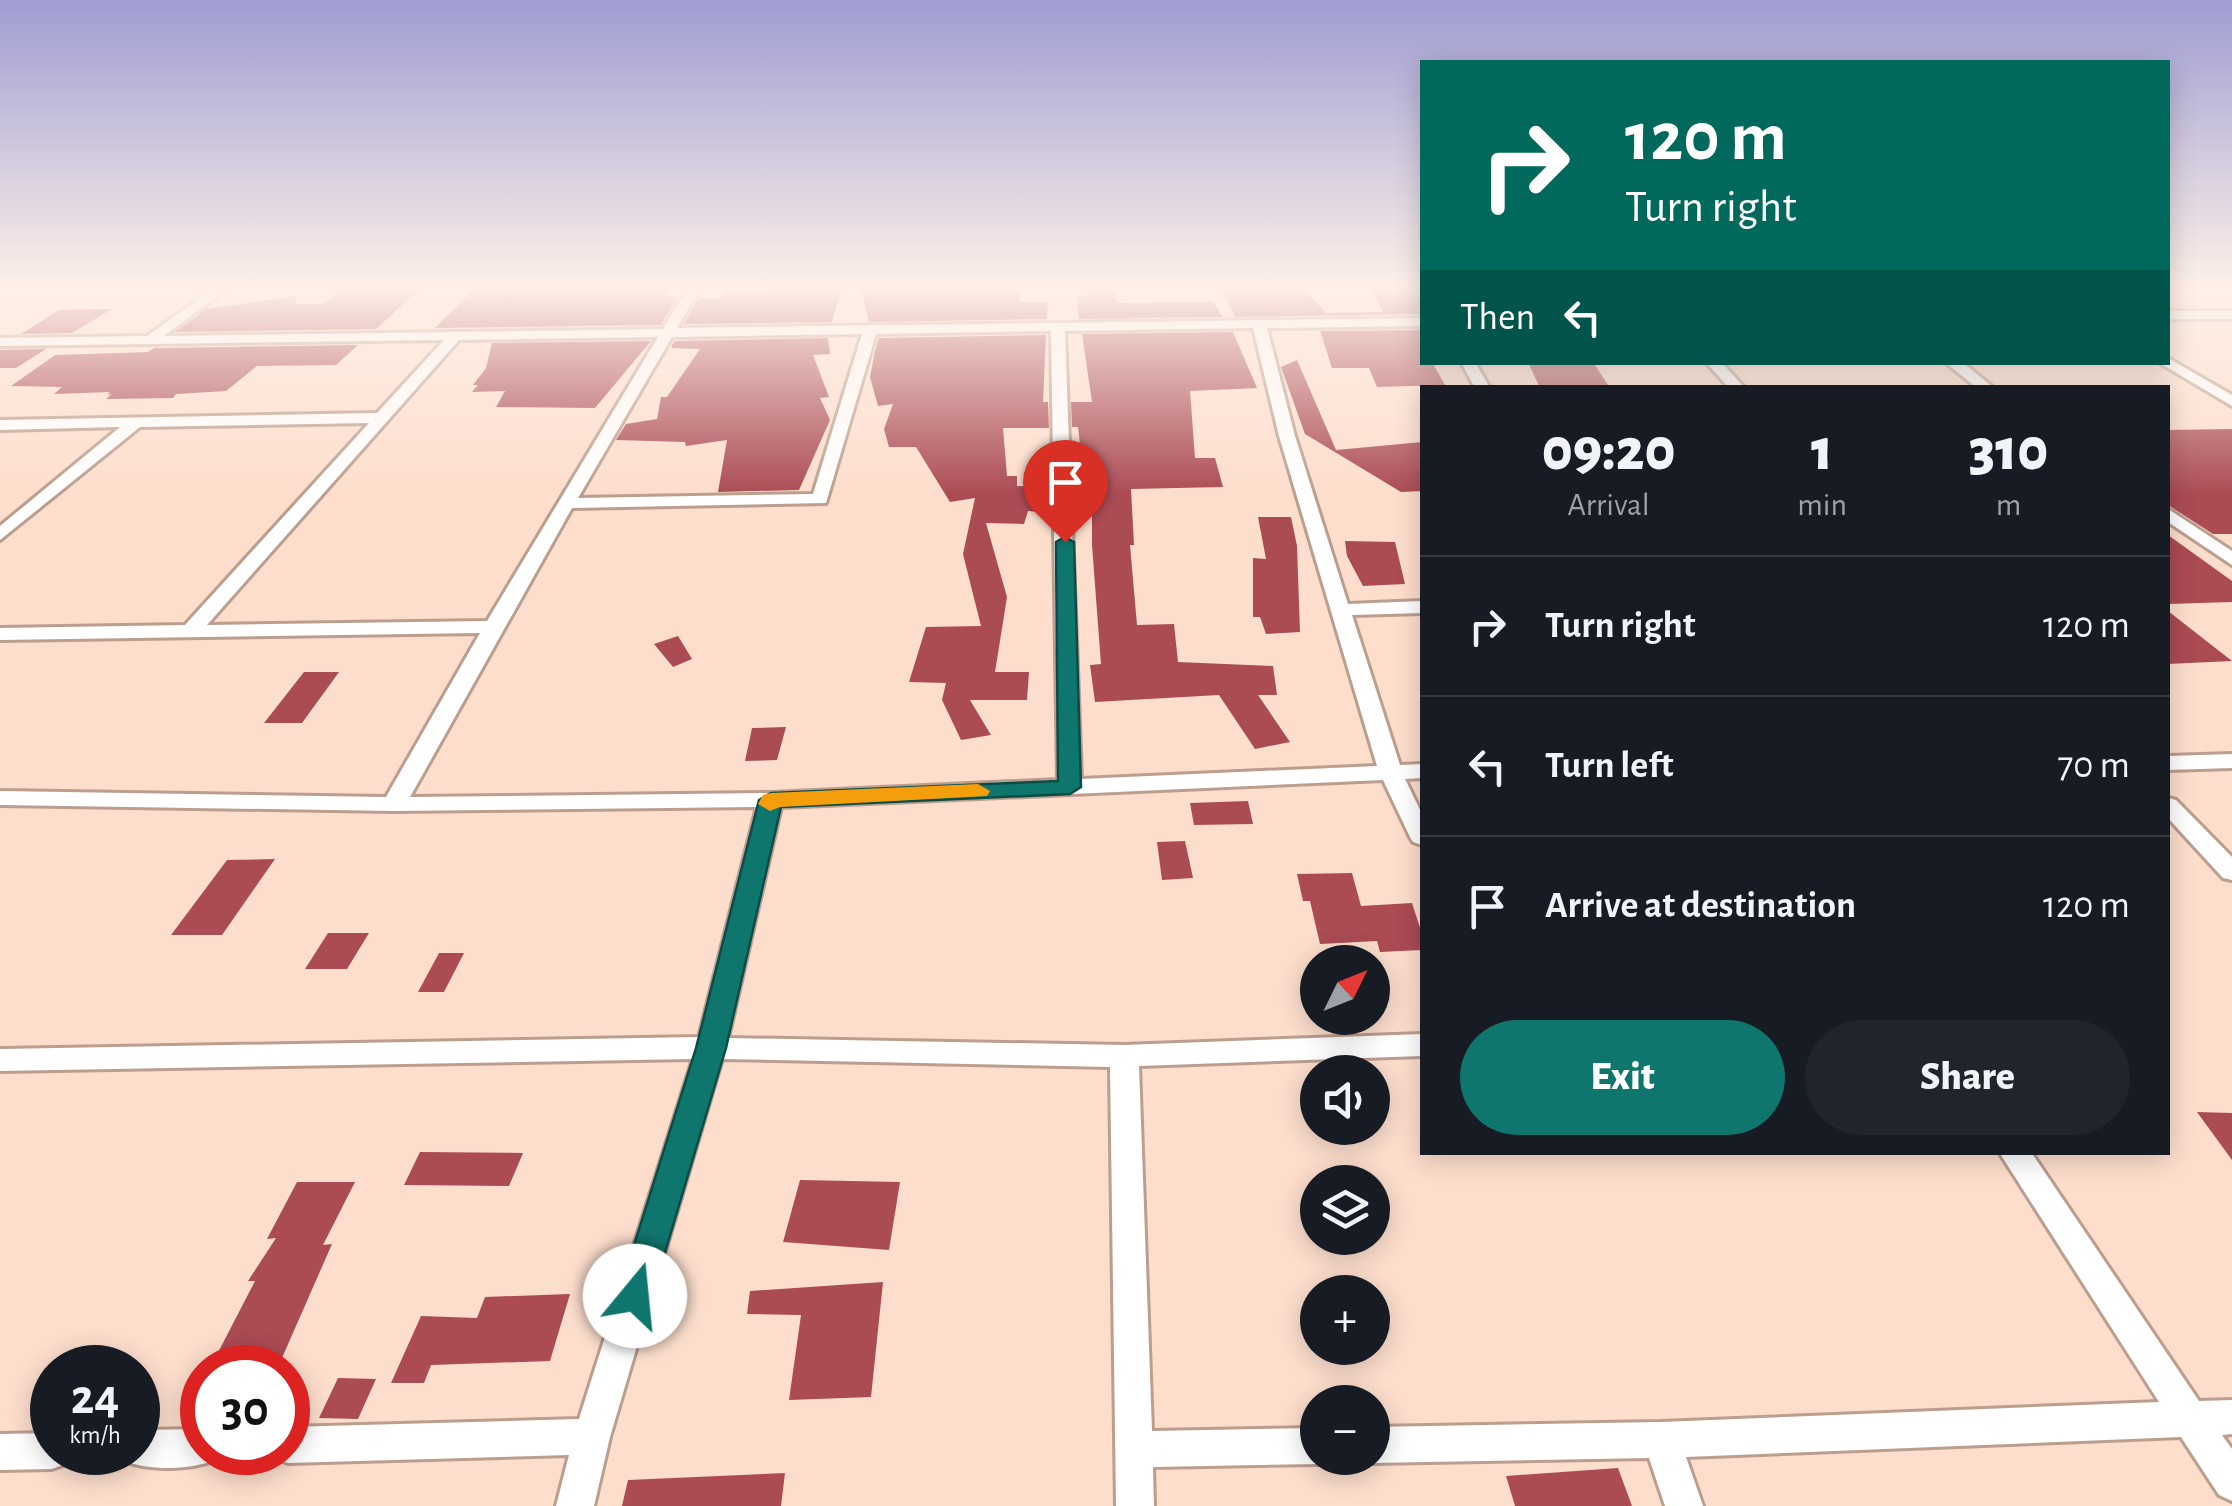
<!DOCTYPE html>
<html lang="en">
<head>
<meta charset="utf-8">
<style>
	:root { --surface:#171b24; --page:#20242c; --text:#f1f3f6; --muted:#9ea1a6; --line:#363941; --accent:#0f766e }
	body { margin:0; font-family:"Alegreya Sans",sans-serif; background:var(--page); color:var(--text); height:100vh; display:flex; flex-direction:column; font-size:38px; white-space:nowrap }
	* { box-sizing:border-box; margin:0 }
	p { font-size:32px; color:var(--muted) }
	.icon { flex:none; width:55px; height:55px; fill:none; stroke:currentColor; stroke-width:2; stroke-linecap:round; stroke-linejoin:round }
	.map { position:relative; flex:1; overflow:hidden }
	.sheet { position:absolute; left:1420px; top:385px; width:750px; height:770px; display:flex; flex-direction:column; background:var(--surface); border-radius:0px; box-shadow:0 5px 25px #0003 }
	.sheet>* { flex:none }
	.top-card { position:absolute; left:1420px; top:60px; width:750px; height:305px; border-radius:0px; box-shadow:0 5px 25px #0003; background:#00695c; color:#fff; overflow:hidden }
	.needle { width:65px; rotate:47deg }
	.fabs { position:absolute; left:1300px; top:945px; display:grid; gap:20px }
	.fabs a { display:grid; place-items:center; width:90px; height:90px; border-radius:50%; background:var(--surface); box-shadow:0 5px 25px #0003; font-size:50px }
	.speed { position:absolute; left:30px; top:1345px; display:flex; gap:20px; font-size:50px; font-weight:700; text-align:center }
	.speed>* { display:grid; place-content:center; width:130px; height:130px; border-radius:50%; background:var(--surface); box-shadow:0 5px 25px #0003; line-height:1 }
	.speed small { font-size:25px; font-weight:400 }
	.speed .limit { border:15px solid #d22; background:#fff; color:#111 }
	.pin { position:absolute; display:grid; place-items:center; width:85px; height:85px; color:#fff; margin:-102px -42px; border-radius:50% 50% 50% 0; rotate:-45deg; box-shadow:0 0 10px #0007 }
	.pin .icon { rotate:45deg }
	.me { position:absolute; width:110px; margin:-55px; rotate:17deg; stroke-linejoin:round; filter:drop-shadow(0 0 8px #0008) }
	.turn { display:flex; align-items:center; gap:35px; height:210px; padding:0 40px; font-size:45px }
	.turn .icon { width:130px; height:130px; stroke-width:2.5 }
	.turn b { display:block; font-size:70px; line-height:85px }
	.then { display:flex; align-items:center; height:95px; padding:0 40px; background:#0003; gap:20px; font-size:38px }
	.eta { display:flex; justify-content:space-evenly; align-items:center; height:170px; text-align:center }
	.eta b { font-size:60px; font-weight:800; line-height:70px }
	.action { display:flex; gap:20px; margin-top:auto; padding:20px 40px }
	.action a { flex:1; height:115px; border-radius:60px; background:var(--accent); color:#fff; font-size:40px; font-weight:800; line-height:115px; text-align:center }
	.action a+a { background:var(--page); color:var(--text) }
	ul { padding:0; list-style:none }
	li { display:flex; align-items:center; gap:30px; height:140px; padding:0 40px; border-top:2px solid var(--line) }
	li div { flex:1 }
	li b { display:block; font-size:38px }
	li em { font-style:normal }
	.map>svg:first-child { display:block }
	.building { fill:#ab4b54 }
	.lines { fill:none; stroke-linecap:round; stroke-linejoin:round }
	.minor-casing { stroke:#bb9e8e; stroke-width:6 }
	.minor { fill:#fff; fill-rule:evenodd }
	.route { fill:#0f766e; stroke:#0a4d48; stroke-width:2.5 }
	.slow { fill:#f59e0b }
</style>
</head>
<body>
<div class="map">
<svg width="2232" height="1506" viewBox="0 0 2232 1506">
	<rect width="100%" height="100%" fill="#fddecd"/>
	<g class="building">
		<polygon points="673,285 666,296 678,297 661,325 435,328 477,286 550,286 547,289"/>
		<polygon points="775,285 843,285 832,322 684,324 699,298 721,299 724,292 771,292"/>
		<polygon points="860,285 1022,288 1019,302 1048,302 1047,319 869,322"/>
		<polygon points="1220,285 1301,285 1326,313 1383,312 1370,285 1422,285 1422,314 1235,317"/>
		<polygon points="422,287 376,329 175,332 206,309 295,296 297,304 323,304 343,290"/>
		<polygon points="1086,290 1114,290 1117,303 1213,302 1223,317 1079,319 1076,296 1087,296"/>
		<polygon points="112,309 72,333 21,334 59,310"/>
		<polygon points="1422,330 1422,362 1432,362 1445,385 1377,387 1369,368 1332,368 1320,331"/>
		<polygon points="1233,332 1257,388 1190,391 1195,458 1215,458 1223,487 1131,489 1134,545 1130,545 1137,625 1174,624 1178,662 1273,666 1277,695 1258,695 1290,742 1255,749 1219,695 1095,702 1090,665 1101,664 1092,545 1092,492 1075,493 1081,454 1078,427 1072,427 1071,402 1092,402 1082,334"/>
		<polygon points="1046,335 1043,402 1048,402 1049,428 1003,428 1007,476 1017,476 1017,486 1049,487 1040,512 1028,511 1024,524 986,523 1007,597 995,672 1029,672 1027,700 970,700 991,735 961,740 942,700 946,683 909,682 926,627 981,626 963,554 975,498 950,502 916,447 889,447 884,429 893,404 878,406 870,377 875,351 879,338"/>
		<polygon points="828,338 830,354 813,355 829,397 820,398 830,420 799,490 718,492 727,440 686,446 685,442 616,440 626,424 657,419 661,397 667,397 700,349 671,348 674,341"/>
		<polygon points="651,341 595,408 496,407 505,391 472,392 478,385 473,385 486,368 492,343"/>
		<polygon points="358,345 336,365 257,366 226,391 176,394 173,398 106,399 112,394 107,395 110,392 54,394 62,387 11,386 55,355 148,352 154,348"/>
		<polygon points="46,349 16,368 0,368 0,350"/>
		<polygon points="1297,360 1336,450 1422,442 1422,491 1401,492 1305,434 1281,367"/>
		<polygon points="1528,362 1593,362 1610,388 1540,388"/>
		<polygon points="2232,429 2232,534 2213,534 2168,505 2168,430"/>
		<polygon points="1258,517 1291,517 1297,546 1300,632 1266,634 1260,617 1253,617 1253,558 1266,559"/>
		<polygon points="2168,535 2232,581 2232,602 2168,604"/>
		<polygon points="1345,541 1395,542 1405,584 1363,586 1347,556"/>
		<polygon points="2168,611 2232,661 2168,664"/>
		<polygon points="678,636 692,659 673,667 654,644"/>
		<polygon points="304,672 339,672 302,723 264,723"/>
		<polygon points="786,727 777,760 745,761 752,728"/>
		<polygon points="1248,801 1253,824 1194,825 1190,803"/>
		<polygon points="1185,841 1193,878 1162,880 1157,842"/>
		<polygon points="275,859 222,935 171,935 227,860"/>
		<polygon points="1352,873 1361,906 1412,903 1422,934 1422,950 1380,952 1377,941 1320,944 1310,901 1303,901 1297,874"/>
		<polygon points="328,933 369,933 347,969 305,969"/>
		<polygon points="439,953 464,953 444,992 418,992"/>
		<polygon points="2197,1112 2232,1113 2232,1160"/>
		<polygon points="420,1152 523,1153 509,1186 404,1185"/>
		<polygon points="800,1180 900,1182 889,1250 783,1242"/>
		<polygon points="297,1182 355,1182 323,1245 332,1244 278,1367 210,1368 255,1281 248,1281 276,1238 267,1239"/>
		<polygon points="883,1282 871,1397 789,1400 801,1315 747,1314 750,1291"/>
		<polygon points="570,1294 550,1361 431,1365 424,1383 391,1383 421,1316 477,1318 485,1297"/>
		<polygon points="338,1378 376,1379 358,1419 319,1418"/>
		<polygon points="1618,1468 1632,1506 1515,1506 1506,1476"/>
		<polygon points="785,1473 781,1506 622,1506 628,1480"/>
	</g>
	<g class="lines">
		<defs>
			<g id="minor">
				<path d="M218,285H232L164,336L663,329L690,285H702L677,328L1422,318V326L1267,328L1295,436L1348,604L1422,601V613L1352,615L1400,765L1422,764V778L1405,779L1422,814V845L1413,842L1410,837L1383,780L781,807L728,1038L1124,1045L1422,1034V1056L1139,1066L1152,1431L1318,1428V1458L1331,1459L1318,1464L1153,1467L1154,1506H1116L1110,1067L722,1059L610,1437L594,1506H556L569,1455L288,1463L275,1458L273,1452H288V1427L579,1419L693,1059L0,1071V1049L699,1037L757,807L394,811L0,805V791L386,797L480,633L0,640V628L185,625L369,423L140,427L0,540V526L120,427L0,430V420L377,413L444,340L0,346V338L147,336ZM1253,328L1279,436L1377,766L1081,779L1065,331ZM1051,331L1058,780L771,793L410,797L572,508L826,503L876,334ZM862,334L813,494L578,498L672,337ZM658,337L487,621L207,625L459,340Z"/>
				<rect x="2168" y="311" width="64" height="8"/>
				<polygon points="2168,358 2232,395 2232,406 2158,362 2168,362"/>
				<polygon points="1461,362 1475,362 1490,388 1475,388"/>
				<polygon points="1706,362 1721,362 1745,388 1729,388"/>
				<polygon points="1945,362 1962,362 1994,388 1977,388"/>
				<polygon points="2168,509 2232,551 2232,565 2168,522"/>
				<polygon points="2232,754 2232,768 2168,770 2168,756"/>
				<polygon points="2168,798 2176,800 2232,857 2232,880 2223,878 2168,818"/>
				<polygon points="1999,1152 2031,1152 2199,1401 2232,1400 2232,1434 2222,1435 2232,1449 2232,1501 2219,1495 2181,1437 1686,1457 1703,1506 1665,1506 1649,1458 1372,1463 1359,1458 1372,1458 1372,1427 1661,1422 2159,1402"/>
				<path d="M202,1429V1452H218L215,1460C191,1470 149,1471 125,1461L121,1452H138V1430Z"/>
				<polygon points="52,1433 52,1452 70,1452 65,1464 52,1469 0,1470 0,1434"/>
			</g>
		</defs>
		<use href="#minor" class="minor-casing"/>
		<use href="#minor" class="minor"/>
	</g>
	<linearGradient id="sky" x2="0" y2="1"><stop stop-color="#9f9dd2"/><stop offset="0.58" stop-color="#fef0e8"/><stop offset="1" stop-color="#fef0e8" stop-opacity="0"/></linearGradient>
	<rect width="2232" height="495" fill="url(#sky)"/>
	<polygon class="route" points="1065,537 1074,542 1081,787 1070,794 781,807 726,1048 652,1296 647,1307 635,1311 623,1307 618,1296 696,1048 759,800 771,793 1058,781 1056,542"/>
	<polygon class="slow" points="978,784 990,791 987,796 780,807 770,811 758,804 763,795 771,793"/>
</svg>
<div class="fabs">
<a><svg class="needle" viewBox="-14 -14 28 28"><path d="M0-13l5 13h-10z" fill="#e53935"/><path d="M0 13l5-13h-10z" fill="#9ea1a6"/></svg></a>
<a><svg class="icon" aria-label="sound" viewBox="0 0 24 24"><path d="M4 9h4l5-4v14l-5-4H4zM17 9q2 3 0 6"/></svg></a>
<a><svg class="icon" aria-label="layers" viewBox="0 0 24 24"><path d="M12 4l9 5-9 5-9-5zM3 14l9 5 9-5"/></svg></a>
<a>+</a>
<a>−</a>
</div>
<div class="speed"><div>24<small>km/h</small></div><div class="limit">30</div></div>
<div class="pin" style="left:1065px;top:542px;background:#d93025"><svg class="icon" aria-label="arrive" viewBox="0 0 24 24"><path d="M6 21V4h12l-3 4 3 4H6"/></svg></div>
<svg class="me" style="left:635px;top:1296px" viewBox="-20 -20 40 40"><circle r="19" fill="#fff"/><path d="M0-13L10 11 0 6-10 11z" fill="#0f766e"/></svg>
<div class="top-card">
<div class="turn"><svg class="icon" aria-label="right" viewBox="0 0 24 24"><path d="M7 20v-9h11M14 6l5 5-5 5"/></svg><div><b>120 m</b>Turn right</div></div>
<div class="then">Then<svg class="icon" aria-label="left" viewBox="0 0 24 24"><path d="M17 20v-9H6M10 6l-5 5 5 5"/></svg></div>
</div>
<section class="sheet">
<div class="eta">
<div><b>09:20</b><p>Arrival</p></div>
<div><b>1</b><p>min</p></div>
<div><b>310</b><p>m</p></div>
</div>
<ul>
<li><svg class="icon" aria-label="right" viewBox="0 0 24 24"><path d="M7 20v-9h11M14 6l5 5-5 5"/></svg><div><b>Turn right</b></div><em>120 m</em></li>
<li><svg class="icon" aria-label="left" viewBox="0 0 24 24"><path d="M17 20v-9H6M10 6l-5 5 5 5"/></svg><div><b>Turn left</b></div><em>70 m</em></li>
<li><svg class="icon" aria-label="arrive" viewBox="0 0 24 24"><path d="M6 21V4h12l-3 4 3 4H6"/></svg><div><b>Arrive at destination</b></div><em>120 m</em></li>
</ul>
<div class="action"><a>Exit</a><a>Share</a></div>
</section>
</div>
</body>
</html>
